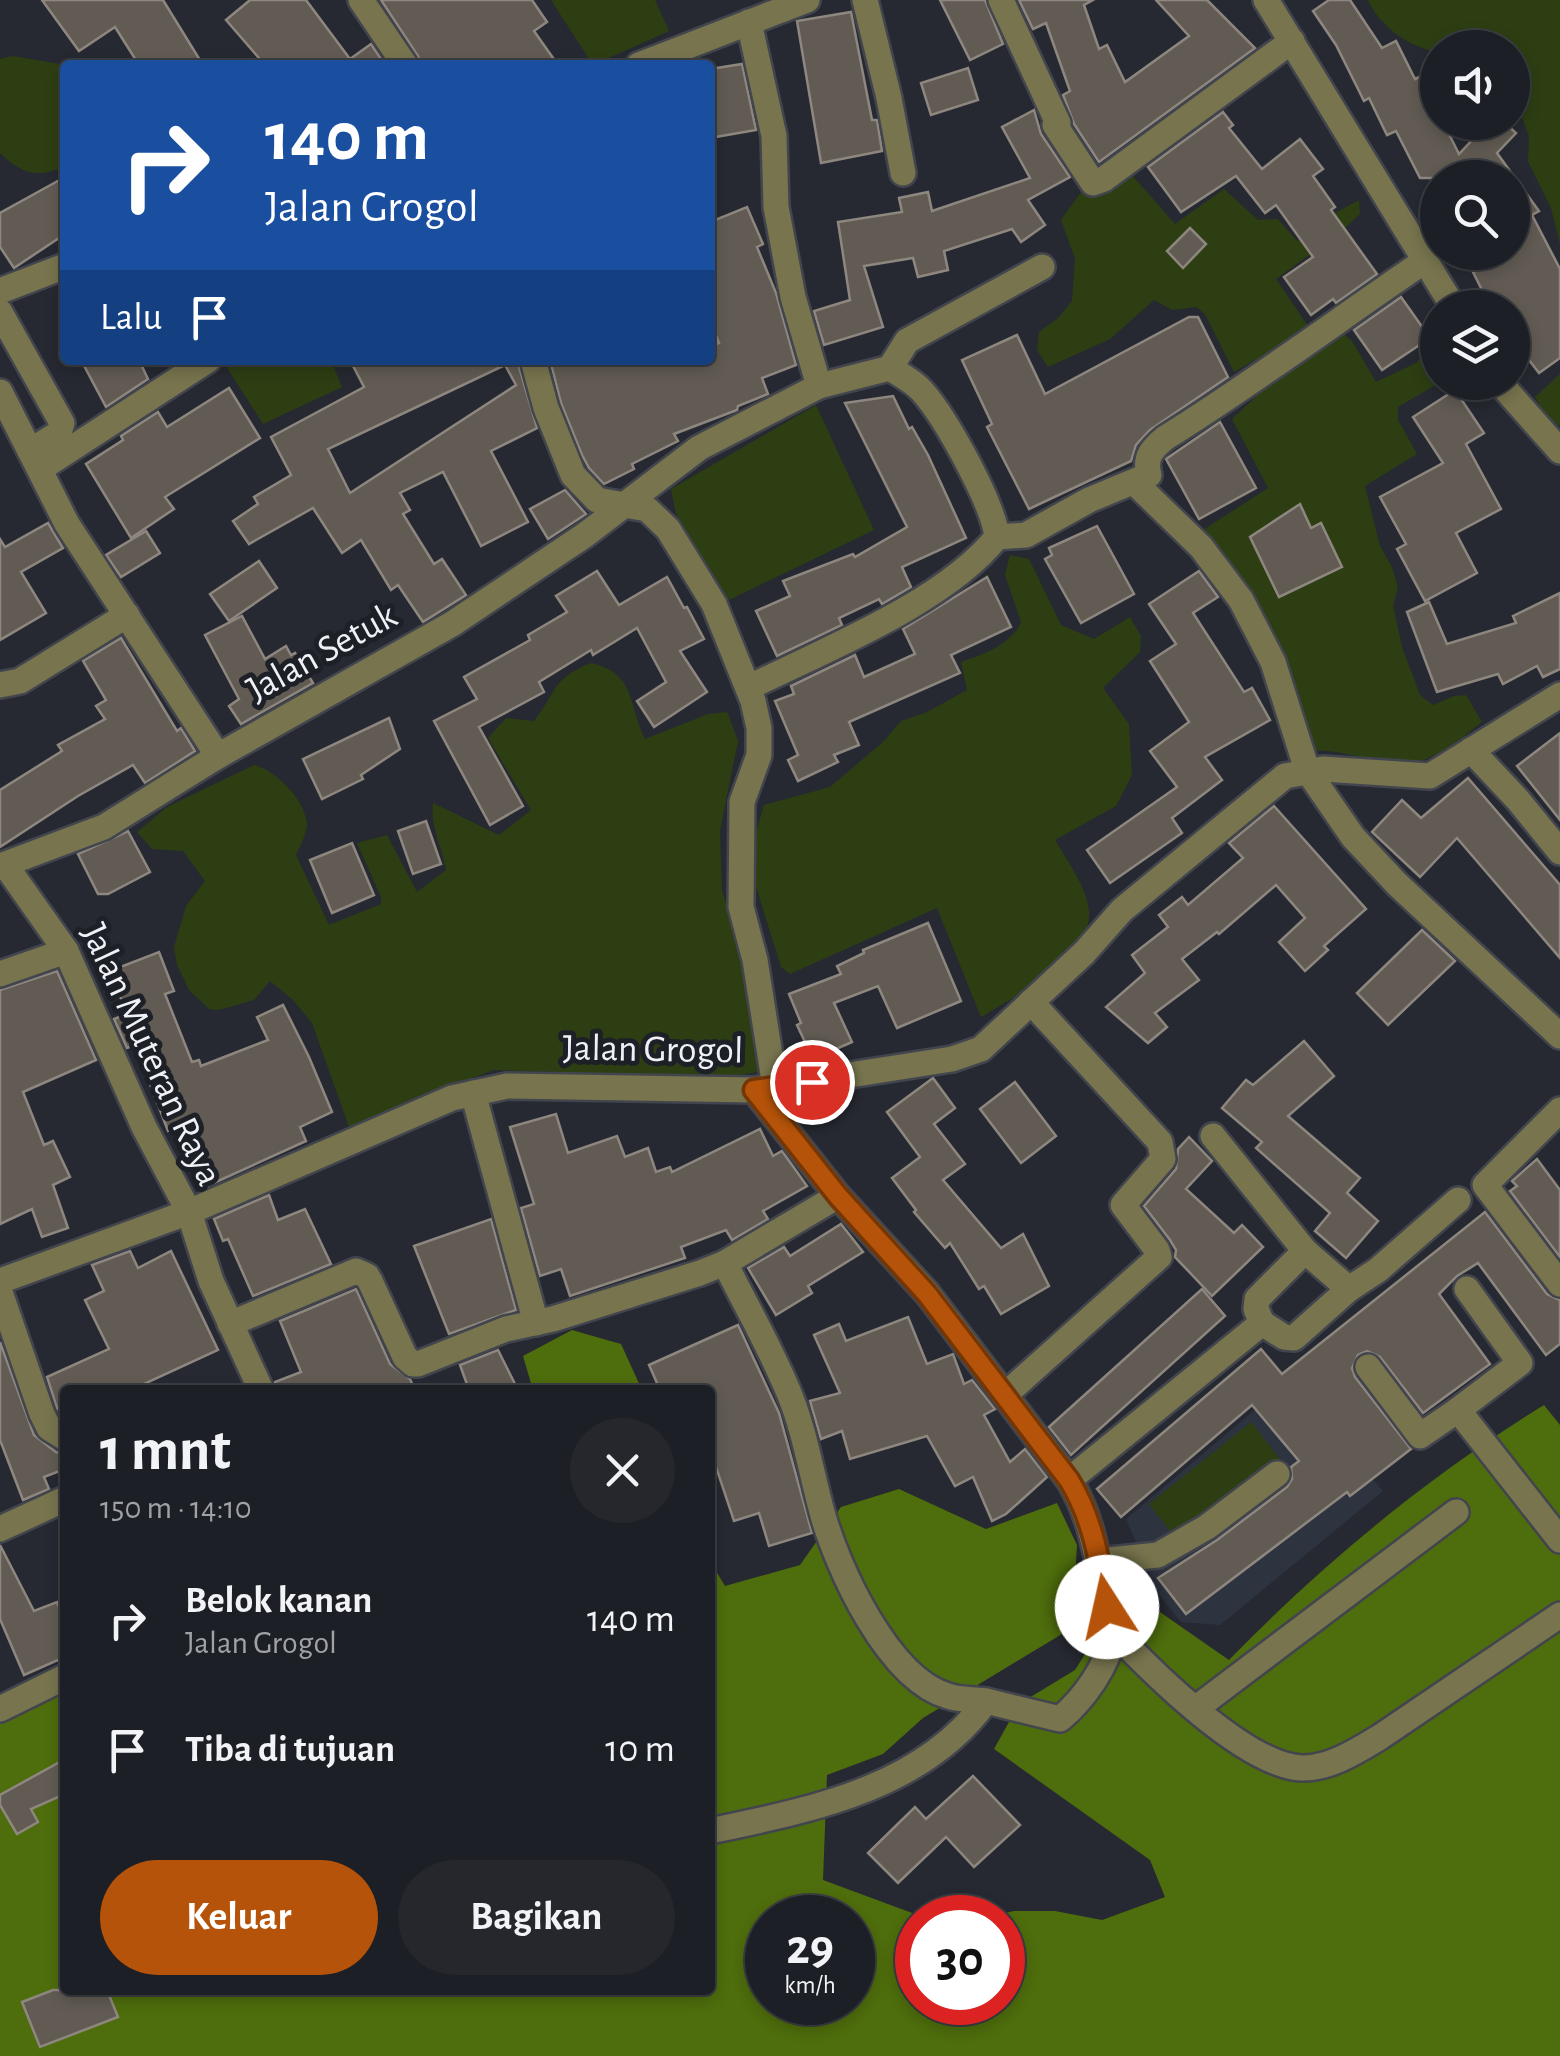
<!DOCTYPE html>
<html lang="id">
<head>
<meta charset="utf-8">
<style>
	:root { --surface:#1c1f25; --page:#25272d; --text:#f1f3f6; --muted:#a0a2a7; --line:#3a3d42; --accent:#b45309 }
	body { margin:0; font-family:"Alegreya Sans",sans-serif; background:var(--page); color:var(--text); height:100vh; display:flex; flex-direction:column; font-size:38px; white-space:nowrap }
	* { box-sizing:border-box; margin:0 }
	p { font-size:32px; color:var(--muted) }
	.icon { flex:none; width:55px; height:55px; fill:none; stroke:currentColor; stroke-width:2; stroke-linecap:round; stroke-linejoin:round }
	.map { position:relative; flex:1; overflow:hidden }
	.drawer { position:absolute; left:60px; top:1385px; width:655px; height:610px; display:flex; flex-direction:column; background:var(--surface); border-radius:10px; box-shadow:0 5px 15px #0003,0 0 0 2px var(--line) }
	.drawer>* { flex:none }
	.hud { position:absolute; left:60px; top:60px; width:655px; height:305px; border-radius:10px; box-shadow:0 5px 15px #0003,0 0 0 2px var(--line); background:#1a4fa0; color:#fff; overflow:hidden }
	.controls { position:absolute; left:1420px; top:30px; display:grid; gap:20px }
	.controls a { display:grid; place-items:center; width:110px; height:110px; border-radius:50%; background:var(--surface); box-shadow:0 5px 15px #0003,0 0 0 2px var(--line); font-size:50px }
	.speed { position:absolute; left:745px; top:1895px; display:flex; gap:20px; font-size:50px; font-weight:700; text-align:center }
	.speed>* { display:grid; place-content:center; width:130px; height:130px; border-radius:50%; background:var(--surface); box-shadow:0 5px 15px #0003,0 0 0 2px var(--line); line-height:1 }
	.speed small { font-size:25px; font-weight:400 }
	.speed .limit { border:15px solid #d22; background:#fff; color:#111 }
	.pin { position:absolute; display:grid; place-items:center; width:85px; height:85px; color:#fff; margin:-42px; border:5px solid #fff; border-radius:50%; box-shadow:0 2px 10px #0007 }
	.me { position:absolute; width:110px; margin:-55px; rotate:350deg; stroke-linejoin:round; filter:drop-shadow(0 0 8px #0008) }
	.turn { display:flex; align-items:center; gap:35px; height:210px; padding:0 40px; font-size:45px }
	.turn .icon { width:130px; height:130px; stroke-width:2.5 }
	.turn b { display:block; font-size:70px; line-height:85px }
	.then { display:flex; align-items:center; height:95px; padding:0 40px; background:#0003; gap:20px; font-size:38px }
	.round { display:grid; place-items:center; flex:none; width:105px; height:105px; border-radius:52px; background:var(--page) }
	.summary { display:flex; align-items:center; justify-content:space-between; height:170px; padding:0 40px }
	h1 { font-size:60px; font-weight:700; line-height:75px }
	.cta { display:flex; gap:20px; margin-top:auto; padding:20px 40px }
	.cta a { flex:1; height:115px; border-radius:60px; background:var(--accent); color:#fff; font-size:40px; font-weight:700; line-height:115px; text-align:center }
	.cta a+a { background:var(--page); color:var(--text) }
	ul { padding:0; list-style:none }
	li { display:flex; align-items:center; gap:30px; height:130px; padding:0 40px }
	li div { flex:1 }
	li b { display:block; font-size:38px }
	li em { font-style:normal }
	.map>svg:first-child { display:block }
	.built { fill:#2e3340 }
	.green { fill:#2d3e13 }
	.forest { fill:#4e6d0c; fill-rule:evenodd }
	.building { fill:#615b53; stroke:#8e877f; stroke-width:2.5; fill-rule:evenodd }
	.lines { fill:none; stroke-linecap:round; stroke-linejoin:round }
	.minor-casing { stroke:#42454d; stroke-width:30 }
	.minor { stroke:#77744e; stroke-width:25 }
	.route-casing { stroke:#753606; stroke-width:25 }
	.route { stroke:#b45309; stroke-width:18 }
	.labels { text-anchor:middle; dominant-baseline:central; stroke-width:10; stroke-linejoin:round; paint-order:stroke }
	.street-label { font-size:38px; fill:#eff1f7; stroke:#1d2027 }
</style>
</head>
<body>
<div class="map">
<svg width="1560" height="2056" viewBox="0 0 1560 2056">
	<rect width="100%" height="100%" fill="#262931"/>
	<polygon class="built" points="1290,1380 1383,1491 1220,1625 1181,1622 1150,1584 1149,1572 1126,1519"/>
	<g class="green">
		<polygon points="551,0 655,0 669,31 593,65"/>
		<path d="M1368,0H1560V244L1551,208L1528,161L1529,136L1522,117L1513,110L1512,48H1438L1437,52C1409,47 1379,26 1368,0Z"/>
		<path d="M12,56L66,65L65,166C37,179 22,174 0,153V59Z"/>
		<polygon points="1124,166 1175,224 1224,189 1258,220 1278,219 1297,241 1328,217 1359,200 1360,214 1341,232 1276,279 1310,329 1234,372 1205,314 1196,307 1172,310 1154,300 1110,339 1048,367 1037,350 1039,332 1058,318 1072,301 1075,259 1061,220 1082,191 1101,183"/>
		<path d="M1339,330L1352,341L1376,382L1416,363L1437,340L1439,383L1398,407V420L1417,454L1365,486L1380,546L1392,567L1398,587L1393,605L1402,647L1420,695L1433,705L1454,696L1466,695L1482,722C1459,740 1429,767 1396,764C1364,761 1345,749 1309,751L1293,679L1278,645L1203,530L1268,488L1232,419L1264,389L1272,370Z"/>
		<polygon points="222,360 331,360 342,387 263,424"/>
		<polygon points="1560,374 1560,427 1544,413 1535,397"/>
		<polygon points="816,405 874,530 729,600 676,514 671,489"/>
		<path d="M1010,555L1029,559L1061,625L1094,639L1130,617L1141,636L1140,652L1103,688L1129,724L1132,775L1116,806L1055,840C1067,860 1087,888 1089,911C1093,958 1016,996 981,1017L937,908L790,974L781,967L754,880L753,843L764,805L830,787L883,742L901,721L927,712L967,690L961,662C983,655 1012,644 1021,622L1005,575Z"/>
		<path d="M591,663C636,674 627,701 645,739L708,714L727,712L738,741L720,831L722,891L782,1068L726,1077L493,1070L349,1127L312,1023L294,1001L270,981L254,1000L219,1010L209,1009L189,990L177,965L174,947L186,906L205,881L183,851L152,849L137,832L167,807L254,765C277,771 305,800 307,824C307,834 300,845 296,855L329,925L381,904V897L357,843L387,835L417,892L446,870C442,847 430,826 433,803L499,835L531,810L488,738L506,718L534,721C558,691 550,680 591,663Z"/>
		<polygon points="1251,1422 1284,1464 1178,1541 1149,1504"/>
	</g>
	<g class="forest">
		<polygon points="572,1330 621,1344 642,1390 533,1390 523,1356"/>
		<path d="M1544,1405L1560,1425V2056H0V1717L60,1691L65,1701V1990H710V1561L725,1586L800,1565L841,1507L899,1489L986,1529L1057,1503L1077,1545L1072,1628L923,1718L883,1754L827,1775L823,1880L923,1917L918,1918V2002H1002V1918L985,1917L1014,1911H1055L1102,1920L1165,1897L1150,1860L994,1749L1019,1704L1075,1670L1109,1616L1121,1585L1229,1660C1323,1563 1429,1476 1544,1405ZM768,1918H852V2002H768Z"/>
	</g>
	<g class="building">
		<polygon points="42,0 163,0 203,65 139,65 115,27 79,51"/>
		<polygon points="250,0 306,0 350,59 371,44 385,65 265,65 226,20"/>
		<polygon points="381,0 532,0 547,22 534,31 558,65 421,65 418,56"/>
		<polygon points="940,0 985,0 1003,44 970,60"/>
		<polygon points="1019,0 1093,0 1084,5 1099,49 1107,45 1125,82 1189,36 1156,0 1207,0 1255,48 1099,162 1074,124 1063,95 1070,91 1046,23 1033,29"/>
		<polygon points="1329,0 1350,0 1382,48 1396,41 1415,79 1438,68 1438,122 1443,122 1459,154 1489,122 1504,122 1516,133 1497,153 1539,211 1532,215 1560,269 1560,358 1539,373 1512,338 1512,308 1491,308 1473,272 1484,267 1476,252 1512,252 1512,178 1420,178 1396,131 1387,135 1369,98 1364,101 1336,45 1313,11"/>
		<polygon points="851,12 872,120 877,120 882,151 821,163 797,21"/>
		<polygon points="742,64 756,130 710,138 710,69"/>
		<polygon points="968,68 978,100 931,115 921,83"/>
		<polygon points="1034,110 1041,134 1070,177 1028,200 1045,225 1021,242 1012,229 944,251 948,270 918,277 913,258 864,266 883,327 824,345 814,311 850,300 838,222 902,212 899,198 928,192 932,211 1030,178 1002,127"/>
		<polygon points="1223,112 1233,125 1229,128 1262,169 1300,139 1323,169 1313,176 1335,207 1331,210 1377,274 1336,303 1333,299 1311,315 1284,277 1313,257 1276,205 1265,213 1236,176 1181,212 1148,167"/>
		<polygon points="65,177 65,234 14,268 0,247 0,213"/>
		<polygon points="747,207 763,244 757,247 776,293 796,365 762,378 768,394 738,406 737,410 674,434 678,441 632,464 634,469 604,484 589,468 582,455 561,403 550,360 710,360 710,346 719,343 710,320 710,222"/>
		<polygon points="1190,228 1206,244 1183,268 1167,251"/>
		<polygon points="1401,297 1430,338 1382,370 1354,330"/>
		<polygon points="1189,317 1198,317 1228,377 1150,430 1136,445 1131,461 1029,509 987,427 992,424 962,360 1017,335 1045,394"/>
		<polygon points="81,360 139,360 148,379 106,407"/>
		<path d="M350,360H517L537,428L491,451L528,522L481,546L443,472L400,493L410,510L403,514L434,564L442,559L466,595L423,622L398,585L391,590L361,540L342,553L313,508L249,544L233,521L258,504L254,497L291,475L271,437L364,387ZM505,365L516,385L350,493L328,449Z"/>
		<polygon points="229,388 260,438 165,497 174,509 131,538 86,464 123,440 121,436 158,412 167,427"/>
		<polygon points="1455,390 1484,433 1466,444 1501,509 1456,533 1477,573 1425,601 1397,549 1406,544 1380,497 1443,463 1413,417"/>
		<polygon points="893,396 909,429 912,427 928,455 966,538 902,567 911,587 906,590 882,604 879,599 839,618 842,625 777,656 756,611 790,596 783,581 853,554 855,557 907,527 845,403"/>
		<polygon points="1220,422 1256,488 1199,519 1166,459"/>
		<polygon points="565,490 586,514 548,539 530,509"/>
		<polygon points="1300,504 1311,528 1321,523 1342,567 1279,597 1250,537"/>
		<polygon points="48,523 63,548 21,572 46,613 0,640 0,539 5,547"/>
		<polygon points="1097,526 1134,594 1081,623 1045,559 1052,555 1049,548"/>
		<polygon points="146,531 160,553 121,577 106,555"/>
		<polygon points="259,561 277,588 229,621 210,594"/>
		<polygon points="597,571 619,605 667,577 684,608 687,607 704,639 680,651 707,692 654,727 637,701 666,682 637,628 593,655 591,650 539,682 544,692 479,727 523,806 490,825 434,721 477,699 464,677 530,640 528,635 567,612 556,596"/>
		<polygon points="1199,571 1218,597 1193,613 1244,692 1252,688 1270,720 1205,757 1222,780 1172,818 1182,833 1110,883 1087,850 1177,787 1150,751 1189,722 1150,661 1176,644 1149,604"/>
		<polygon points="987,577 1011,627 951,655 960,673 849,722 859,745 834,755 838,762 798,781 788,760 798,755 775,701 794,694 791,686 855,655 864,677 915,654 903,629"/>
		<polygon points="1560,593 1560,669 1543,677 1537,666 1503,684 1498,674 1437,692 1407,612 1429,602 1447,644 1516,623 1513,616"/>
		<polygon points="242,616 265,659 286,646 291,655 295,653 313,683 241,724 229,706 239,699 205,635"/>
		<polygon points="121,638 177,731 181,728 195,751 145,783 133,765 78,796 0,847 0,790 62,751 58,745 105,719 96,706 106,700 83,661"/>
		<polygon points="389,718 400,749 361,775 363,779 322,799 303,759"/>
		<polygon points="1560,733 1560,820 1517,766"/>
		<polygon points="1468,778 1560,885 1560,958 1457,838 1420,877 1372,832 1402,800 1421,818"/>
		<polygon points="1274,806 1366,909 1324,946 1328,950 1305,971 1279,942 1305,918 1276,885 1219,934 1217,932 1182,959 1199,980 1155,1013 1167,1027 1148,1043 1106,1007 1145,973 1132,955 1168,927 1159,915 1182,897 1188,905 1243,858 1229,843"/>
		<polygon points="426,821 441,864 413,874 398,831"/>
		<polygon points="128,831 150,872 108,894 98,894 78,854"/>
		<polygon points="352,843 374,895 332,913 310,860"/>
		<polygon points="928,923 961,1001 897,1028 878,986 834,1003 852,1042 813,1059 797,1025 801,1023 789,994 841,974 837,966 864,953 863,950"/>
		<polygon points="1422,930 1455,961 1388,1025 1357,993"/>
		<polygon points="159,952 174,991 165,994 192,1062 199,1060 201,1066 268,1040 257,1017 283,1005 309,1057 332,1112 300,1127 306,1141 205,1187 178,1128 168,1131 135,1045 127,1048 114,1019 127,1014 110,971"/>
		<polygon points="57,971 96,1060 23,1092 44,1145 53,1141 70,1177 53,1185 68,1228 42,1237 32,1209 0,1224 0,990"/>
		<polygon points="1304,1041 1334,1076 1288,1116 1360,1178 1347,1193 1378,1221 1346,1258 1315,1231 1330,1213 1256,1148 1262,1142 1222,1108 1246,1080 1253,1085"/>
		<polygon points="933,1078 955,1108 934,1124 965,1164 943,1180 1001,1248 1023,1234 1049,1286 1001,1314 984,1286 979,1289 950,1243 945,1248 914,1212 916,1210 892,1178 920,1157 887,1112"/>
		<polygon points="1015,1082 1056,1136 1021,1163 980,1109"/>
		<polygon points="556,1114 568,1153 617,1136 625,1157 648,1148 656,1172 670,1167 672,1172 760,1129 773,1156 782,1151 807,1186 763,1211 768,1219 732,1240 726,1230 681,1247 685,1258 570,1296 561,1269 540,1276 521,1208 534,1204 510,1127"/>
		<polygon points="1189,1137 1212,1161 1186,1189 1234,1233 1242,1225 1263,1247 1212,1296 1175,1257 1176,1250 1170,1240 1144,1206 1176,1169 1178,1149"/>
		<polygon points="1537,1159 1560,1190 1560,1257 1510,1191 1517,1186 1512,1181"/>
		<polygon points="269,1195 278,1220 305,1209 331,1264 253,1296 228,1239 223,1241 214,1219"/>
		<polygon points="1485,1212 1547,1294 1560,1300 1560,1344 1546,1355 1478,1263 1457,1276 1439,1294 1490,1364 1423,1413 1380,1357 1367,1351 1358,1355 1352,1368 1355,1377 1411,1449 1350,1496 1347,1492 1186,1614 1158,1578 1217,1540 1287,1487 1292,1479 1291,1467 1299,1461 1252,1405 1121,1517 1097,1489 1261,1349 1282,1374"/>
		<polygon points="491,1219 516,1310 449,1334 414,1246"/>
		<polygon points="841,1224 863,1252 808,1286 812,1293 776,1315 748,1268 784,1247 790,1256"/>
		<polygon points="130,1251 138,1268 171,1251 218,1350 131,1390 65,1390 65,1419 57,1408 47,1377 109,1349 85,1300 104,1291 92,1265"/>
		<polygon points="356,1289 390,1364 410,1379 415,1390 277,1390 275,1382 301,1372 280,1321"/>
		<polygon points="1202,1289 1225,1316 1071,1455 1049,1427"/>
		<polygon points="908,1317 927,1364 953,1354 964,1384 972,1380 995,1409 984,1415 1010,1462 1025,1449 1047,1477 1006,1514 992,1521 973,1477 955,1486 927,1436 850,1459 842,1431 821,1439 810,1401 840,1393 814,1335 839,1324 846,1341"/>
		<polygon points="738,1325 779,1413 812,1533 769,1546 759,1513 734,1521 710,1449 710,1390 660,1390 649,1365"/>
		<polygon points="0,1342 34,1435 56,1452 65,1454 65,1469 44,1477 49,1489 23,1500 0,1440"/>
		<polygon points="498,1350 518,1390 469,1390 460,1365"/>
		<polygon points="0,1545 34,1611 57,1602 65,1622 65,1657 24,1675 0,1619"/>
		<polygon points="65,1759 65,1794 31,1809 38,1822 17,1834 0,1805 0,1795"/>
		<polygon points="973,1776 1020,1825 974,1867 946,1837 898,1883 868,1853 915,1807 926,1819"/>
		<polygon points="53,1990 107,1990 118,2017 40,2047 22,2002"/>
	</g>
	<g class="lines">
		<defs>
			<g id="minor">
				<polyline points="361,0 405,65"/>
				<polyline points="865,0 889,98 903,173"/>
				<polyline points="1001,0 1058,123 1055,125 1093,183 1104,179 1292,41"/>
				<polyline points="1266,0 1454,308"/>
				<polyline points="749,22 774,136 776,207 793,297 819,386"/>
				<polyline points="639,65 807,0"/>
				<polyline points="0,291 65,266"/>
				<polyline points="0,312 62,423 59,433 30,451"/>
				<polyline points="533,360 546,408 573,475 597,500 647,509 668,529 714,604 753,701 759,728 759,755 742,802 741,907 755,960 775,1087"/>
				<polyline points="890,368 907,341 1042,267"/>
				<polyline points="1499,382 1560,451"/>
				<path d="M0,392L67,524L218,756L452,624L585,535L699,448L819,386L890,368C901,375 913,381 922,391C946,418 993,503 997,537C944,603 824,650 748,688"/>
				<polyline points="40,469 208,360"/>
				<polyline points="1134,482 1201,547 1241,600 1273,662 1307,770 1353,837 1397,884 1560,1036"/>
				<path d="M997,537L1026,535L1089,500L1149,475C1144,457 1152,449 1165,438C1255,382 1339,319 1426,260"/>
				<polyline points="0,685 20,681 127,615"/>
				<polyline points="1471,750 1518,800 1560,852"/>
				<polyline points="0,866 104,827 218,756"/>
				<polyline points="0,974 66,951"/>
				<polyline points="473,1093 536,1323"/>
				<polyline points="1560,1110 1485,1185 1560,1284"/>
				<polyline points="1305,1251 1349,1289 1378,1270 1458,1200"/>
				<path d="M725,1263C746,1306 771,1349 789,1393C805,1432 811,1472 822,1512C837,1567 888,1679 948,1696C959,1700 973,1699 986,1701"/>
				<polyline points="0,1281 189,1212 144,1127 66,951 6,866"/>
				<polyline points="0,1292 42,1414 49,1428 65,1438"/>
				<polyline points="1262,1323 1284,1337 1294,1338 1349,1289"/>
				<polyline points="230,1324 356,1271 367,1276 370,1281 405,1357 413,1364 418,1364 506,1329 553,1319 700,1273 725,1263 838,1196"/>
				<polyline points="1368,1367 1420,1436 1458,1410 1560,1540"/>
				<polyline points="261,1390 211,1281 189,1212 452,1098 507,1086 754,1090 952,1059 981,1049 1084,953 1122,910 1285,776 1323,769 1430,776 1560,695"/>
				<polyline points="1006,1394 1159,1257 1157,1250 1123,1205 1163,1159 1160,1142 1031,1002"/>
				<polyline points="1458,1410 1520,1363 1467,1289"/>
				<polyline points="1069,1480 1262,1323 1256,1309 1257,1299 1305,1251 1213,1136"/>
				<polyline points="0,1529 65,1499"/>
				<polyline points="1100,1561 1158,1555 1207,1527 1277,1474"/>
				<path d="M1114,1632C1152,1672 1245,1765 1301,1768C1329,1769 1357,1751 1380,1737L1560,1615"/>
				<polyline points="0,1709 65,1677"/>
				<polyline points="1195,1709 1456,1512"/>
				<path d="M710,1831C809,1810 923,1789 986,1701L1060,1719C1083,1700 1108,1666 1113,1635C1115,1626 1109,1615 1107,1605C1097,1561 1093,1519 1069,1480L927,1293L838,1196L754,1090"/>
			</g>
		</defs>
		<use href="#minor" class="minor-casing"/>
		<use href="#minor" class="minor"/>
	</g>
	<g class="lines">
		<defs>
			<path id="route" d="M812,1082L754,1090L838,1196L927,1294L1069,1480C1093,1519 1100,1563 1107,1607"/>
		</defs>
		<use href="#route" class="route-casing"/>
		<use href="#route" class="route"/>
	</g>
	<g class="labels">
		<g class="street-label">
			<text transform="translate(322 653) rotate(-29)">Jalan Setuk</text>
			<text transform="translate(653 1050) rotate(1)">Jalan Grogol</text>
			<text transform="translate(151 1055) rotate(65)">Jalan Muteran Raya</text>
		</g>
	</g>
</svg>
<div class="controls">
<a><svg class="icon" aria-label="sound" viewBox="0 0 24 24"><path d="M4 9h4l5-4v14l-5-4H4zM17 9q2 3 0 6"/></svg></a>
<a><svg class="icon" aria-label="search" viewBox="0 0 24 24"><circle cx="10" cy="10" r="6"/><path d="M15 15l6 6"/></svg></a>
<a><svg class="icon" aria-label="layers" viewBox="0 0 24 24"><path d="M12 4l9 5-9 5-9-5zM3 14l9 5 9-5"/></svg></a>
</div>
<div class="speed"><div>29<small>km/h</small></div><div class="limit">30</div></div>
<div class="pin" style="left:812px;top:1082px;background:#d93025"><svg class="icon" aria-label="arrive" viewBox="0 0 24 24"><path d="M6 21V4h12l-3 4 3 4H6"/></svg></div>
<svg class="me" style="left:1107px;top:1607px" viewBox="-20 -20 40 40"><circle r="19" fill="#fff"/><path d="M0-13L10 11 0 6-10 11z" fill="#b45309"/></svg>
<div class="hud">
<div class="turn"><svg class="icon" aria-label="right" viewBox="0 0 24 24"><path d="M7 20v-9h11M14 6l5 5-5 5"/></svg><div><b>140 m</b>Jalan Grogol</div></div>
<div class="then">Lalu<svg class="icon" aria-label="arrive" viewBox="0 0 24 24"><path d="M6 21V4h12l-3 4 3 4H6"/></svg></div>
</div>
<section class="drawer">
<div class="summary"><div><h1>1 mnt</h1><p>150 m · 14:10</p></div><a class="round"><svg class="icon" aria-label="close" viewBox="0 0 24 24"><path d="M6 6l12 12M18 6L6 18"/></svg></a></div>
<ul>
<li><svg class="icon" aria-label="right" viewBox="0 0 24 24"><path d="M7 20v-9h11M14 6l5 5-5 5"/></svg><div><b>Belok kanan</b><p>Jalan Grogol</p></div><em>140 m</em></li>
<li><svg class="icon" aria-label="arrive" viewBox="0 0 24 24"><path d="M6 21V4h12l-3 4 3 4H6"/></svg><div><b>Tiba di tujuan</b></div><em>10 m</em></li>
</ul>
<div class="cta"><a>Keluar</a><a>Bagikan</a></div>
</section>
</div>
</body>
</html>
